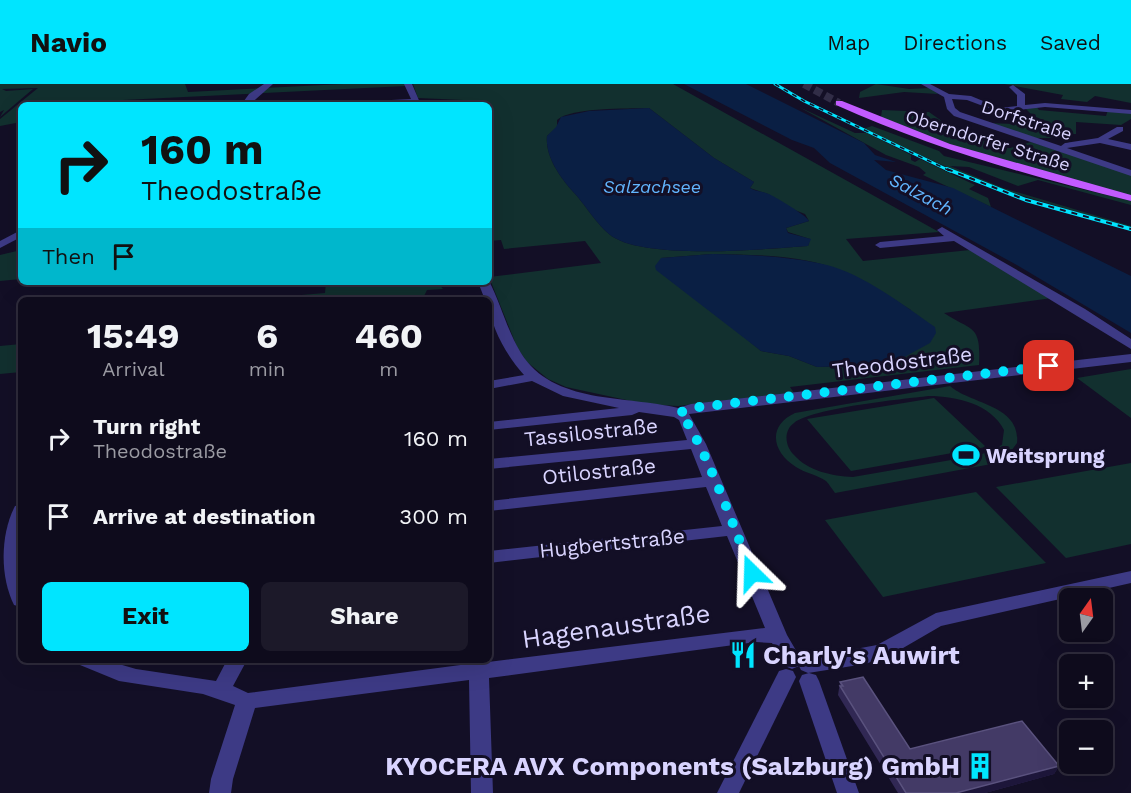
<!DOCTYPE html>
<html lang="en">
<head>
<meta charset="utf-8">
<style>
	:root { --surface:#0e0b1c; --page:#1c1929; --text:#f1f3f6; --muted:#9b9ba3; --line:#2e2b3b; --accent:#00e5ff }
	body { margin:0; font-family:"Work Sans",sans-serif; background:var(--page); color:var(--text); height:100vh; display:flex; flex-direction:column; font-size:22px; white-space:nowrap }
	* { box-sizing:border-box; margin:0 }
	p { font-size:20px; color:var(--muted) }
	.icon { flex:none; width:33px; height:33px; fill:none; stroke:currentColor; stroke-width:2; stroke-linecap:round; stroke-linejoin:round }
	.map { position:relative; flex:1; overflow:hidden }
	.side { position:absolute; left:18px; top:213px; width:474px; height:366px; display:flex; flex-direction:column; background:var(--surface); border-radius:9px; box-shadow:0 6px 24px #0002,0 0 0 2px var(--line) }
	.side>* { flex:none }
	.top-card { position:absolute; left:18px; top:18px; width:474px; height:183px; border-radius:9px; box-shadow:0 6px 24px #0002,0 0 0 2px var(--line); background:#00e5ff; color:#111; overflow:hidden }
	.needle { width:39px; rotate:14deg }
	.fabs { position:absolute; left:1059px; top:504px; display:grid; gap:12px }
	.fabs a { display:grid; place-items:center; width:54px; height:54px; border-radius:9px; background:var(--surface); box-shadow:0 6px 24px #0002,0 0 0 2px var(--line); font-size:30px }
	.pin { position:absolute; display:grid; place-items:center; width:51px; height:51px; color:#fff; margin:-26px; border-radius:12px; box-shadow:0 3px 9px #0006 }
	.me { position:absolute; width:66px; margin:-33px; rotate:338deg; stroke-linejoin:round; filter:drop-shadow(0 0 4px #0008) }
	.turn { display:flex; align-items:center; gap:21px; height:126px; padding:0 24px; font-size:27px }
	.turn .icon { width:78px; height:78px; stroke-width:2.5 }
	.turn b { display:block; font-size:42px; line-height:51px }
	.then { display:flex; align-items:center; height:57px; padding:0 24px; background:#0003; gap:12px; font-size:22px }
	.eta { display:flex; justify-content:space-evenly; align-items:center; height:102px; text-align:center }
	.eta b { font-size:36px; font-weight:700; line-height:42px }
	.button { display:flex; gap:12px; margin-top:auto; padding:12px 24px }
	.button a { flex:1; height:69px; border-radius:9px; background:var(--accent); color:#111; font-size:24px; font-weight:700; line-height:69px; text-align:center }
	.button a+a { background:var(--page); color:var(--text) }
	ul { padding:0; list-style:none }
	li { display:flex; align-items:center; gap:18px; height:78px; padding:0 24px }
	li div { flex:1 }
	li b { display:block; font-size:22px }
	li em { font-style:normal }
	header { display:flex; align-items:center; gap:36px; box-sizing:border-box; height:84px; padding:0 30px; background:var(--accent); color:#111 }
	header strong { font-size:28px }
	nav { display:flex; gap:33px; margin-inline-start:auto; font-size:21px }
	.map>svg:first-child { display:block }
	.green { fill:#12302f; fill-rule:evenodd }
	.water { fill:#0a1f44 }
	.lines { fill:none; stroke-linecap:round; stroke-linejoin:round }
	.major-tunnel { stroke:#312d47; stroke-width:8; stroke-dasharray:8 4; stroke-linecap:butt }
	.minor { fill:#3d3a85; fill-rule:evenodd }
	.major { fill:#c25bff; fill-rule:evenodd }
	.rail-far1-casing { stroke:#00e5ff; stroke-width:3 }
	.rail-casing { stroke:#00e5ff; stroke-width:4 }
	.rail-far1 { stroke:#130f26; stroke-width:1.5; stroke-dasharray:5; stroke-linecap:butt }
	.rail { stroke:#130f26; stroke-width:2; stroke-dasharray:6; stroke-linecap:butt }
	.wall { fill:#312854 }
	.shaded-wall { fill:#1d163a }
	.building { fill:#433a66; stroke:#5a527e; stroke-width:1.5 }
	.route { stroke:#00e5ff; stroke-width:10; stroke-dasharray:0 18 }
	.labels { text-anchor:middle; dominant-baseline:central; stroke-width:6; stroke-linejoin:round; paint-order:stroke }
	.far-street-label { font-size:18px; fill:#d9d4ff; stroke:#130f26 }
	.far-water-label { font-size:18px; font-style:italic; fill:#62b6ff; stroke:#130f26 }
	.street-label { font-size:21px; fill:#d9d4ff; stroke:#130f26 }
	.poi-label { font-size:21px; font-weight:bold; fill:#d9d4ff; stroke:#130f26; text-anchor:start }
	.near-street-label { font-size:26px; fill:#d9d4ff; stroke:#130f26 }
	.near-poi-label { font-size:26px; font-weight:bold; fill:#d9d4ff; stroke:#130f26; text-anchor:start }
</style>
</head>
<body>
<header>
<strong>Navio</strong>
<nav><a>Map</a><a>Directions</a><a>Saved</a></nav>
</header>
<div class="map">
<svg width="1131" height="709" viewBox="0 0 1131 709">
	<rect width="100%" height="100%" fill="#130f26"/>
	<g class="green">
		<polygon points="0,0 185,0 188,8 343,0 405,0 406,2 21,21 21,38 0,42 0,35 38,4 2,5 6,7 33,5 0,33 4,26 0,28"/>
		<path d="M413,0H673L939,148L846,155L863,177L970,166L1052,214L944,229C973,248 981,240 979,281L790,303L794,309L678,322L645,320L566,303L548,295L527,278L517,263L489,193L601,179L585,157L504,165L501,156L489,157V21H466L463,16L418,14ZM649,24L714,74L754,98L750,104L768,110L787,123L805,130L809,137L786,144L788,148L810,155L808,162C766,165 640,177 609,150C597,140 587,124 577,112C562,96 545,74 547,52L557,43V36C571,23 628,25 649,24ZM712,170C750,171 794,170 831,183C860,193 885,210 911,226L878,281L817,283L789,272L761,267L715,229L661,174Z"/>
		<polygon points="876,0 909,5 930,4 938,10 904,8 859,14 860,8"/>
		<polygon points="1004,0 1131,0 1131,19 1095,12 1087,18 1061,15 1063,11"/>
		<polygon points="1035,21 1039,26 1106,32 1108,26 1131,28 1131,35 1121,41 1076,38 1076,50 1052,50 1057,54 1036,54 987,39 1014,40 1012,32 1033,32 1026,25 1017,24"/>
		<polygon points="799,23 855,49 867,49 911,71 911,76 915,78 920,75 975,101 969,105 988,114 991,123 923,91 926,89 919,83 886,71"/>
		<polygon points="882,26 929,28 946,40 955,40 964,49 984,51 1010,64 1031,58 1131,90 1131,112 990,76 881,33"/>
		<polygon points="872,42 939,67 944,72 1131,117 1131,121 1038,96 1018,102 969,83 950,82 1003,104 1131,142 1131,144 986,101 863,45"/>
		<polygon points="21,166 21,195 0,197 0,171"/>
		<polygon points="326,198 437,198 443,205 427,206 424,212 372,216 242,216 325,209"/>
		<polygon points="21,260 21,288 0,290 0,262"/>
		<polygon points="1131,285 1131,334 1077,294"/>
		<path d="M950,302C970,320 1021,321 1017,359L1008,371L1013,376L835,409C832,405 829,400 826,397C818,391 805,389 796,383C772,368 767,342 795,329ZM929,312C956,312 991,320 1004,346L1002,361L980,371L853,393C832,392 808,387 794,371C785,362 783,347 794,339C812,324 902,315 929,312Z"/>
		<polygon points="934,314 986,363 851,387 807,335"/>
		<polygon points="1131,379 1131,460 1066,474 996,403"/>
		<polygon points="976,408 1046,479 883,513 825,436"/>
	</g>
	<g class="water">
		<polygon points="684,0 746,0 864,59 875,71 896,78 874,76 886,86 953,104 1131,192 1131,249 1015,180 830,79 814,64 792,56"/>
		<path d="M649,24L714,74L754,98L750,104C757,108 762,107 769,110C777,114 806,131 809,137L786,144L788,149L811,155L808,162C765,165 640,177 609,150C597,140 587,124 577,112C562,96 545,74 547,52L556,43L561,33L589,27Z"/>
		<path d="M712,170C750,171 790,172 827,181C863,190 905,222 935,243L936,249L930,259L897,277L878,281L817,283L789,272L761,267L656,186L655,182L661,174Z"/>
	</g>
	<g class="lines">
		<polyline class="major-tunnel" points="804,0 839,19"/>
		<g class="minor">
			<polygon points="264,0 273,0 249,21 241,21 249,10"/>
			<polygon points="404,0 412,0 421,21 329,21 333,19 411,15"/>
			<polygon points="921,0 930,0 949,10 971,12 1000,24 1017,22 1017,11 1009,3 1013,1 1025,10 1025,21 1045,19 1131,26 1131,30 1045,23 999,28 967,16 952,15 955,24 960,28 1061,62 1065,59 1098,54 1117,43 1123,43 1123,47 1108,55 1131,60 1131,66 1100,59 1067,64 1131,86 1131,92 954,32 947,25 944,13"/>
			<polygon points="942,143 1085,225 1131,255 1131,265 954,157 880,164 875,161 880,158 944,152 937,146"/>
			<polygon points="21,146 21,153 0,164 0,157"/>
			<path d="M489,197C501,220 507,246 521,269C553,321 626,311 678,324L691,320L1131,270V278L689,330L706,360L787,551L801,575L877,561L936,529L1131,487V499L941,542L891,571L865,580L808,589L801,586L799,582L792,585L785,582L772,559L756,558L489,594L493,709H471L469,596L255,624L233,695L231,709H209L211,695L235,621L203,610L119,597L80,581L77,576H105L136,585L216,597L227,576H247L233,602L248,609L468,580V576H488V578L765,544L727,452L489,479V467L722,442L706,403L489,427V417L702,393L691,365L489,385V375L687,356L679,336L674,333L639,328L632,331L489,346V338L619,324L563,312L532,297L489,305V297L524,291C507,272 489,242 489,216H485L478,198Z"/>
			<path d="M21,421V523L14,521C0,493 0,451 15,422Z"/>
			<polygon points="786,585 793,587 796,593 739,709 717,709 779,587"/>
			<polygon points="809,589 816,591 819,597 859,709 837,709 799,597 802,591"/>
		</g>
		<path class="major" d="M836,17H842L950,60L1131,111V117C1030,92 931,64 836,21Z"/>
		<defs>
			<polyline id="rail-far1" points="775,0 804,17 950,87"/>
			<polyline id="rail" points="947,85 1026,116 1131,145"/>
		</defs>
		<use href="#rail-far1" class="rail-far1-casing"/>
		<use href="#rail" class="rail-casing"/>
		<use href="#rail-far1" class="rail-far1"/>
		<use href="#rail" class="rail"/>
	</g>
	<polygon class="wall" points="840,598 910,665 1059,682 1054,690 985,709 898,709 838,611"/>
	<polygon class="shaded-wall" points="1059,682 1054,690 985,709 956,709"/>
	<polygon class="building" points="863,593 910,665 1022,637 1059,682 956,709 906,709 840,602 843,602 840,598"/>
	<g class="lines">
		<path class="route" d="M752,489C740,459 699,345 679,329L691,324L1049,282"/>
	</g>
	<defs>
		<symbol id="stadium-bare" viewBox="-9 -9 18 18"><path d="M0-5a6.5 5 0 1 0 0 10a6.5 5 0 1 0 0-10ZM-3.5-1.8h7v3.6h-7Z" fill="#00e5ff" stroke="#130f26" stroke-width="2.5" paint-order="stroke"/></symbol>
		<symbol id="restaurant-bare" viewBox="-9 -9 18 18"><path d="M-5-6h1v4h1v-4h1v4h1v-4h1v5L-1.5 .5V6h-2V.5L-5-1ZM5-6V6H3V1.5H1.5Q1.5-4 5-6Z" fill="#00e5ff" stroke="#130f26" stroke-width="2.5" paint-order="stroke"/></symbol>
		<symbol id="building-bare" viewBox="-9 -9 18 18"><path d="M-4-6H4V6H1V3H-1V6H-4ZM-2.5-4.3h1.7v1.8h-1.7ZM.8-4.3h1.7v1.8H.8ZM-2.5-1h1.7V.8h-1.7ZM.8-1h1.7V.8H.8Z" fill="#00e5ff" stroke="#130f26" stroke-width="2.5" paint-order="stroke"/></symbol>
	</defs>
	<g fill-rule="evenodd">
		<use href="#stadium-bare" x="947" y="352" width="38" height="38"/>
		<use href="#restaurant-bare" x="724" y="552" width="38" height="38"/>
		<use href="#building-bare" x="961" y="663" width="38" height="38"/>
	</g>
	<g class="labels">
		<g class="far-street-label">
			<text transform="translate(1027 36) rotate(18)">Dorfstraße</text>
			<text transform="translate(988 56) rotate(17)">Oberndorfer Straße</text>
		</g>
		<g class="far-water-label">
			<text x="652" y="102">Salzachsee</text>
			<text transform="translate(921 110) rotate(28)">Salzach</text>
		</g>
		<g class="street-label">
			<text transform="translate(902 278) rotate(-7)">Theodostraße</text>
			<text transform="translate(591 348) rotate(-6)">Tassilostraße</text>
			<text transform="translate(599 387) rotate(-6)">Otilostraße</text>
			<text transform="translate(612 459) rotate(-6)">Hugbertstraße</text>
		</g>
		<g class="poi-label">
			<text x="986" y="371">Weitsprung</text>
		</g>
		<g class="near-street-label">
			<text transform="translate(616 542) rotate(-8)">Hagenaustraße</text>
		</g>
		<g class="near-poi-label">
			<text x="763" y="571">Charly's Auwirt</text>
			<text x="960" y="682" text-anchor="end">KYOCERA AVX Components (Salzburg) GmbH</text>
		</g>
	</g>
</svg>
<div class="fabs">
<a><svg class="needle" viewBox="-14 -14 28 28"><path d="M0-13l5 13h-10z" fill="#e53935"/><path d="M0 13l5-13h-10z" fill="#9b9ba3"/></svg></a>
<a>+</a>
<a>−</a>
</div>
<div class="pin" style="left:1049px;top:282px;background:#d93025"><svg class="icon" aria-label="arrive" viewBox="0 0 24 24"><path d="M6 21V4h12l-3 4 3 4H6"/></svg></div>
<svg class="me" style="left:752px;top:489px" viewBox="-20 -20 40 40"><path d="M0-17L14 15 0 8-14 15z" fill="#00e5ff" stroke="#fff" stroke-width="4"/></svg>
<div class="top-card">
<div class="turn"><svg class="icon" aria-label="right" viewBox="0 0 24 24"><path d="M7 20v-9h11M14 6l5 5-5 5"/></svg><div><b>160 m</b>Theodostraße</div></div>
<div class="then">Then<svg class="icon" aria-label="arrive" viewBox="0 0 24 24"><path d="M6 21V4h12l-3 4 3 4H6"/></svg></div>
</div>
<section class="side">
<div class="eta">
<div><b>15:49</b><p>Arrival</p></div>
<div><b>6</b><p>min</p></div>
<div><b>460</b><p>m</p></div>
</div>
<ul>
<li><svg class="icon" aria-label="right" viewBox="0 0 24 24"><path d="M7 20v-9h11M14 6l5 5-5 5"/></svg><div><b>Turn right</b><p>Theodostraße</p></div><em>160 m</em></li>
<li><svg class="icon" aria-label="arrive" viewBox="0 0 24 24"><path d="M6 21V4h12l-3 4 3 4H6"/></svg><div><b>Arrive at destination</b></div><em>300 m</em></li>
</ul>
<div class="button"><a>Exit</a><a>Share</a></div>
</section>
</div>
</body>
</html>
